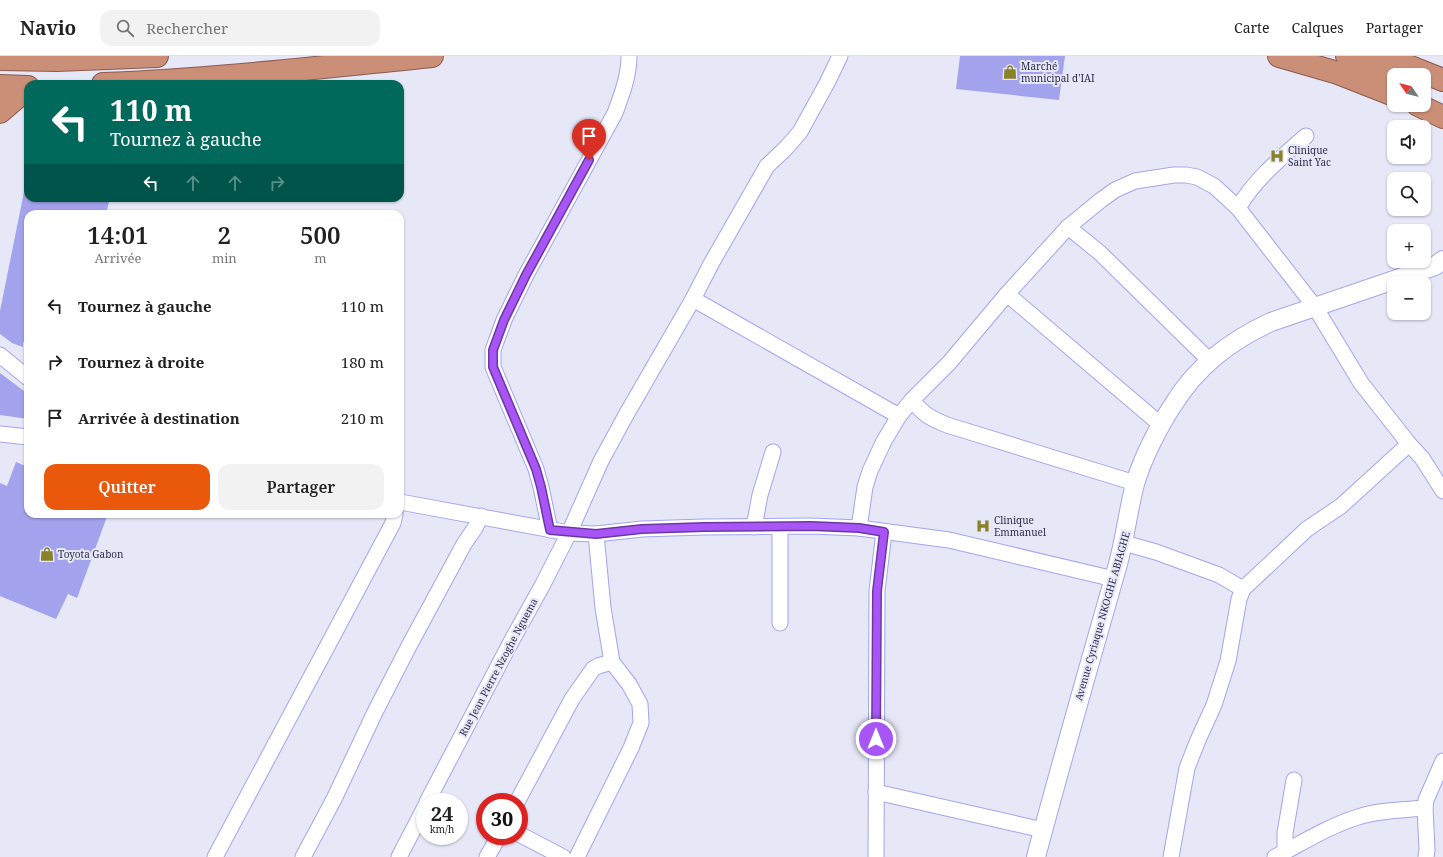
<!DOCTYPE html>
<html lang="fr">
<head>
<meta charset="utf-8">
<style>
	:root { --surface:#fff; --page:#f2f2f2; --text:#222; --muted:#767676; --line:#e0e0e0; --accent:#ea580c }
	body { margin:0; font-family:"Noto Serif",serif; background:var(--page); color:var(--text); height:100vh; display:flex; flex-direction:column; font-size:15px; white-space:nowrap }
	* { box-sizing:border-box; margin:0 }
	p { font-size:13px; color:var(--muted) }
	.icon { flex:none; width:22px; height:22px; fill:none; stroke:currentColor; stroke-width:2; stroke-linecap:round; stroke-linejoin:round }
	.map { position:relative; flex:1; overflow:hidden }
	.details { position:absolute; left:24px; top:154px; width:380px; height:308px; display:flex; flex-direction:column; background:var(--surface); border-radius:12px; box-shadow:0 1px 3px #0004 }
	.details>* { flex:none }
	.guide { position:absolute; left:24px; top:24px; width:380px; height:122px; border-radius:12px; box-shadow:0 1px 3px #0004; background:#00695c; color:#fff; overflow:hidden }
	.needle { width:26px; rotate:305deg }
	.tools { position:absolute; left:1387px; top:12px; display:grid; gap:8px }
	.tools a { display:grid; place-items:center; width:44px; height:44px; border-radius:8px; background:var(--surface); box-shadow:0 1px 3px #0004; font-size:20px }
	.speed { position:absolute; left:416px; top:737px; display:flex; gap:8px; font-size:20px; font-weight:700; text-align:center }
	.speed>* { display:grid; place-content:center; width:52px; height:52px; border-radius:50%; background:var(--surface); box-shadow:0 1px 3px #0004; line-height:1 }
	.speed small { font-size:10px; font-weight:400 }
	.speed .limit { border:6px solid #d22; background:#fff; color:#111 }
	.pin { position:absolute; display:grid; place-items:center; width:34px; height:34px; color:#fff; margin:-41px -17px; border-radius:50% 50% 50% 0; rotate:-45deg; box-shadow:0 0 4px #0007 }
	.pin .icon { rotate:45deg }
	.me { position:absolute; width:44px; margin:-22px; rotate:0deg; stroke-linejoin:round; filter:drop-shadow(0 0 3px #0008) }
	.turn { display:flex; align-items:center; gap:14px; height:84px; padding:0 20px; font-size:18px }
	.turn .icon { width:52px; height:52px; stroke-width:2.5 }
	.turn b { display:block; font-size:28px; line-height:34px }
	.lanes { display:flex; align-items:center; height:38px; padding:0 20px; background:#0003; justify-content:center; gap:20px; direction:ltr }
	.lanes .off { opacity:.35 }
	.eta { display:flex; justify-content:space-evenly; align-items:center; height:68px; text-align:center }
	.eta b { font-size:24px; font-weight:600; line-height:28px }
	.button { display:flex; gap:8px; margin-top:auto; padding:8px 20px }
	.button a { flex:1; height:46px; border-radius:12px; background:var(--accent); color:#fff; font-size:16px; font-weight:600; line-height:46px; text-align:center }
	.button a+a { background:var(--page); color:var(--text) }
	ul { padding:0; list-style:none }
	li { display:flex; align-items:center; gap:12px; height:56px; padding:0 20px }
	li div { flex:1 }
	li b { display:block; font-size:15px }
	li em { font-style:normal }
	header { display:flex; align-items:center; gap:24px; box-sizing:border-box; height:56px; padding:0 20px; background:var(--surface); border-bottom:1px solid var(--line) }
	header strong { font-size:19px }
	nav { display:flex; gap:22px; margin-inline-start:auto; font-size:14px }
	.search { width:280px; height:36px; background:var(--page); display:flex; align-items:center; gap:10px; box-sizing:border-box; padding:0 14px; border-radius:12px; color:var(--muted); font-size:15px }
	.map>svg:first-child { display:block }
	.building { fill:#a3a2ec }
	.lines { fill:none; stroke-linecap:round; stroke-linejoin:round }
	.minor-casing { stroke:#a5a4ef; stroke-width:17 }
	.tertiary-casing { stroke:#a5a4ef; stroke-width:20 }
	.trunk-casing { stroke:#8b5b51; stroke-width:24 }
	.minor { stroke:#fff; stroke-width:15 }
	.tertiary { stroke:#fff; stroke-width:18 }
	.trunk { stroke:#ca8f76; stroke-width:22 }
	.route-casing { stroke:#6d37a1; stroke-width:10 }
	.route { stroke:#a855f7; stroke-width:7 }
	.labels { text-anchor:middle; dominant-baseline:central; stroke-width:4; stroke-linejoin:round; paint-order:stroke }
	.poi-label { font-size:10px; fill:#2e2e4c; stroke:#e6e7f7; text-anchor:start }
	.street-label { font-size:10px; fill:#2e2e4c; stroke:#e6e7f7 }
</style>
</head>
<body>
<header>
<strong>Navio</strong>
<div class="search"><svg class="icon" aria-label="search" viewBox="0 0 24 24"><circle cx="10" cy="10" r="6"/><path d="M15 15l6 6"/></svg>Rechercher</div>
<nav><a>Carte</a><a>Calques</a><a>Partager</a></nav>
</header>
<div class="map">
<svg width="1443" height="801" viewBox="0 0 1443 801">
	<rect width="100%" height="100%" fill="#e6e7f7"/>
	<g class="building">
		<polygon points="960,0 1065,0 1059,44 956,33"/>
		<polygon points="27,121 28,142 110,142 106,158 28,158 28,287 23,286 23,291 12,287 0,278 0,255"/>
		<polygon points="0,317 28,338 28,363 0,359"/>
		<polygon points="16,406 28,411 28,458 108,458 77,542 68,538 56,563 0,540 0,427 7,430"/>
	</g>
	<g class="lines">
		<defs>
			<g id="minor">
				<path d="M1238,152C1255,123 1281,102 1306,80"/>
				<polyline points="1068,171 1099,196 1210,305"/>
				<polyline points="1007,238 1161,369"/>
				<polyline points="693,243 899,360"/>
				<polyline points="0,299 28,322"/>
				<path d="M912,344C924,359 930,362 947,369L1135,427"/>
				<polyline points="0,378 28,381"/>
				<polyline points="400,446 569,477 596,478 642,473 704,471 811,470 859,472 949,484 1114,523"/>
				<polyline points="754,471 760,439 773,396"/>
				<polyline points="780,471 780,567"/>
				<polyline points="859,472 865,431 870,415 884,385 899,360 912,344 949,307 1007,238 1068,171 1101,144 1115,134 1135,125 1174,119 1186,119 1197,121 1214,130 1238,152 1315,251 1361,327 1409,388 1422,402 1443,435"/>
				<path d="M550,474L541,431L536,413L493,311V294L504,264L526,219L615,57C622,38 629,20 629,0"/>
				<polyline points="1124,487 1156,496 1219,519 1243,533"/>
				<polyline points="876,736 1043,774"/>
				<polyline points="427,746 513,582 542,530 569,477 601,405 626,359 693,243 711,208 767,110 785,93 800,76 827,27 840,0"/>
				<polyline points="517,746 572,643 593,613 598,610 612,606"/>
				<polyline points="519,778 563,801"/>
				<polyline points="1285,796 1285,777 1294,724"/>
				<polyline points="215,801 393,467 395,458"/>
				<polyline points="303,801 334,743 376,654 409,590 464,488 475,472 481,460"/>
				<polyline points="399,801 425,751"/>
				<polyline points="487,801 499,780"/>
				<polyline points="577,801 631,692 641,667 640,648 629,628 612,606 603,552 596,478"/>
				<polyline points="876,801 877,535 884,476"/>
				<polyline points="1171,801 1187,712 1198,684 1214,649 1228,605 1239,543 1243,533 1307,473 1341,450 1409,388"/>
				<path d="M1275,801C1302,787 1329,770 1358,761C1379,754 1403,754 1425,752"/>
				<polyline points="1426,801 1427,794 1425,752 1426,744 1443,705"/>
			</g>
			<path id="tertiary" d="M1036,801C1062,703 1090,606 1118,508C1125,482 1128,455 1135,428C1142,403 1159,370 1173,349C1197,310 1230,285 1271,266L1435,210L1443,204"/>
			<g id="trunk">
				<polyline points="1279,0 1338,17 1394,39"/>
				<polyline points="1347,0 1395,19"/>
				<polyline points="1383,0 1443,24"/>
				<polyline points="0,3 57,4 157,0"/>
				<path d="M103,28C213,24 323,11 432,0"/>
				<polyline points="0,30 28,31"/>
				<polyline points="1418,49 1443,61"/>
				<polyline points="0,56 28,32"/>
			</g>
		</defs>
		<use href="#minor" class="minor-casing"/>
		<use href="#tertiary" class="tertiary-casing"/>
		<use href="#trunk" class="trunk-casing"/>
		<use href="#minor" class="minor"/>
		<use href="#tertiary" class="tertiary"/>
		<use href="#trunk" class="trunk"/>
	</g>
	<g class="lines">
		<defs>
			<polyline id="route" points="589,104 526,219 504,264 493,294 493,311 536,413 541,431 550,474 596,478 642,473 704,471 811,470 859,472 884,476 877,535 876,683"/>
		</defs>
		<use href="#route" class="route-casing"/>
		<use href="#route" class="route"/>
	</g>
	<defs>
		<symbol id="shop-bare" viewBox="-9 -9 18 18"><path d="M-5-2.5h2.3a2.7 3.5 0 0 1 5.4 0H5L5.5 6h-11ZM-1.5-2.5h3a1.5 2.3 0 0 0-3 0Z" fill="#8a8229" stroke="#e6e7f7" stroke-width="2.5" paint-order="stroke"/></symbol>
		<symbol id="hospital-bare" viewBox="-9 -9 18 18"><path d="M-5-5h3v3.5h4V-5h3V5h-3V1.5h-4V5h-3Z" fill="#8a8229" stroke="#e6e7f7" stroke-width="2.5" paint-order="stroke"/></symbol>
	</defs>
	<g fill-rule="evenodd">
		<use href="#shop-bare" x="1000" y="6" width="20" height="20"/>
		<use href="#hospital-bare" x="1267" y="90" width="20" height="20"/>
		<use href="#hospital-bare" x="973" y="460" width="20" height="20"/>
		<use href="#shop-bare" x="37" y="488" width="20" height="20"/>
	</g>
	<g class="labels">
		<g class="poi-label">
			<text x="1021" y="10">Marché<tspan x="1021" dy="12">municipal d'IAI</tspan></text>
			<text x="1288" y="94">Clinique<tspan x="1288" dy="12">Saint Yac</tspan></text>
			<text x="994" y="464">Clinique<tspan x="994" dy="12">Emmanuel</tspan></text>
			<text x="58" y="498">Toyota Gabon</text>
		</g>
		<g class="street-label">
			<text transform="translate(1102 560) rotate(-74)">Avenue Cyriaque NKOGHE ABIAGHE</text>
			<text transform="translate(498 611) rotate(-62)">Rue Jean Pierre Nzoghe Nguema</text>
		</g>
	</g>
</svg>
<div class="tools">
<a><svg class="needle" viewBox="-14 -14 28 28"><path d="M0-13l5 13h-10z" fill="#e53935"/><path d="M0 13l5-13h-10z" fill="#767676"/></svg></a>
<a><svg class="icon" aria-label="sound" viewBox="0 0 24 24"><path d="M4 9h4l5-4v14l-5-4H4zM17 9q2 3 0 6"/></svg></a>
<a><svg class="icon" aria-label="search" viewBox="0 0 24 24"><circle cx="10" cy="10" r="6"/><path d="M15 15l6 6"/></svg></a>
<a>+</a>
<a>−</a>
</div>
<div class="speed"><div>24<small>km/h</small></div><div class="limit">30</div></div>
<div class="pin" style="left:589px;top:104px;background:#d93025"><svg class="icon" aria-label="arrive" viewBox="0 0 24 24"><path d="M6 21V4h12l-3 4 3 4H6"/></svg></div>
<svg class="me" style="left:876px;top:683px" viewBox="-20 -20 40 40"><circle r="17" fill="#a855f7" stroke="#fff" stroke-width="3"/><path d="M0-11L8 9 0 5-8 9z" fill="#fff"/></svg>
<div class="guide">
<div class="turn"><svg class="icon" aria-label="left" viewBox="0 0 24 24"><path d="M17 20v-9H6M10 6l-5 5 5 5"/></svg><div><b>110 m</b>Tournez à gauche</div></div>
<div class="lanes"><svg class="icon" aria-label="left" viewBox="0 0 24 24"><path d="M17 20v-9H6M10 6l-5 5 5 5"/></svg><svg class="icon off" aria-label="ahead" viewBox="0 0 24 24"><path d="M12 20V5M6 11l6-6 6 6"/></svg><svg class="icon off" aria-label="ahead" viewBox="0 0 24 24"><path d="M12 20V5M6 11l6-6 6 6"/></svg><svg class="icon off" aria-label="right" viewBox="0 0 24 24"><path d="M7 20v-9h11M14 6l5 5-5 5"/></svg></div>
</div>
<section class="details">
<div class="eta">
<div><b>14:01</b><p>Arrivée</p></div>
<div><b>2</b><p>min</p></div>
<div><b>500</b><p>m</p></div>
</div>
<ul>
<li><svg class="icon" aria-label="left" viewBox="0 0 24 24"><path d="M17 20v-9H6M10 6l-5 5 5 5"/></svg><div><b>Tournez à gauche</b></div><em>110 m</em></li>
<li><svg class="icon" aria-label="right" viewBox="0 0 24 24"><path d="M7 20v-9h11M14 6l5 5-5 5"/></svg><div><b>Tournez à droite</b></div><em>180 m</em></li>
<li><svg class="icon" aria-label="arrive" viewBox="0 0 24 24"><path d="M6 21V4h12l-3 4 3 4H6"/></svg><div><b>Arrivée à destination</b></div><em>210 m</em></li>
</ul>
<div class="button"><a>Quitter</a><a>Partager</a></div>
</section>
</div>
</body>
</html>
